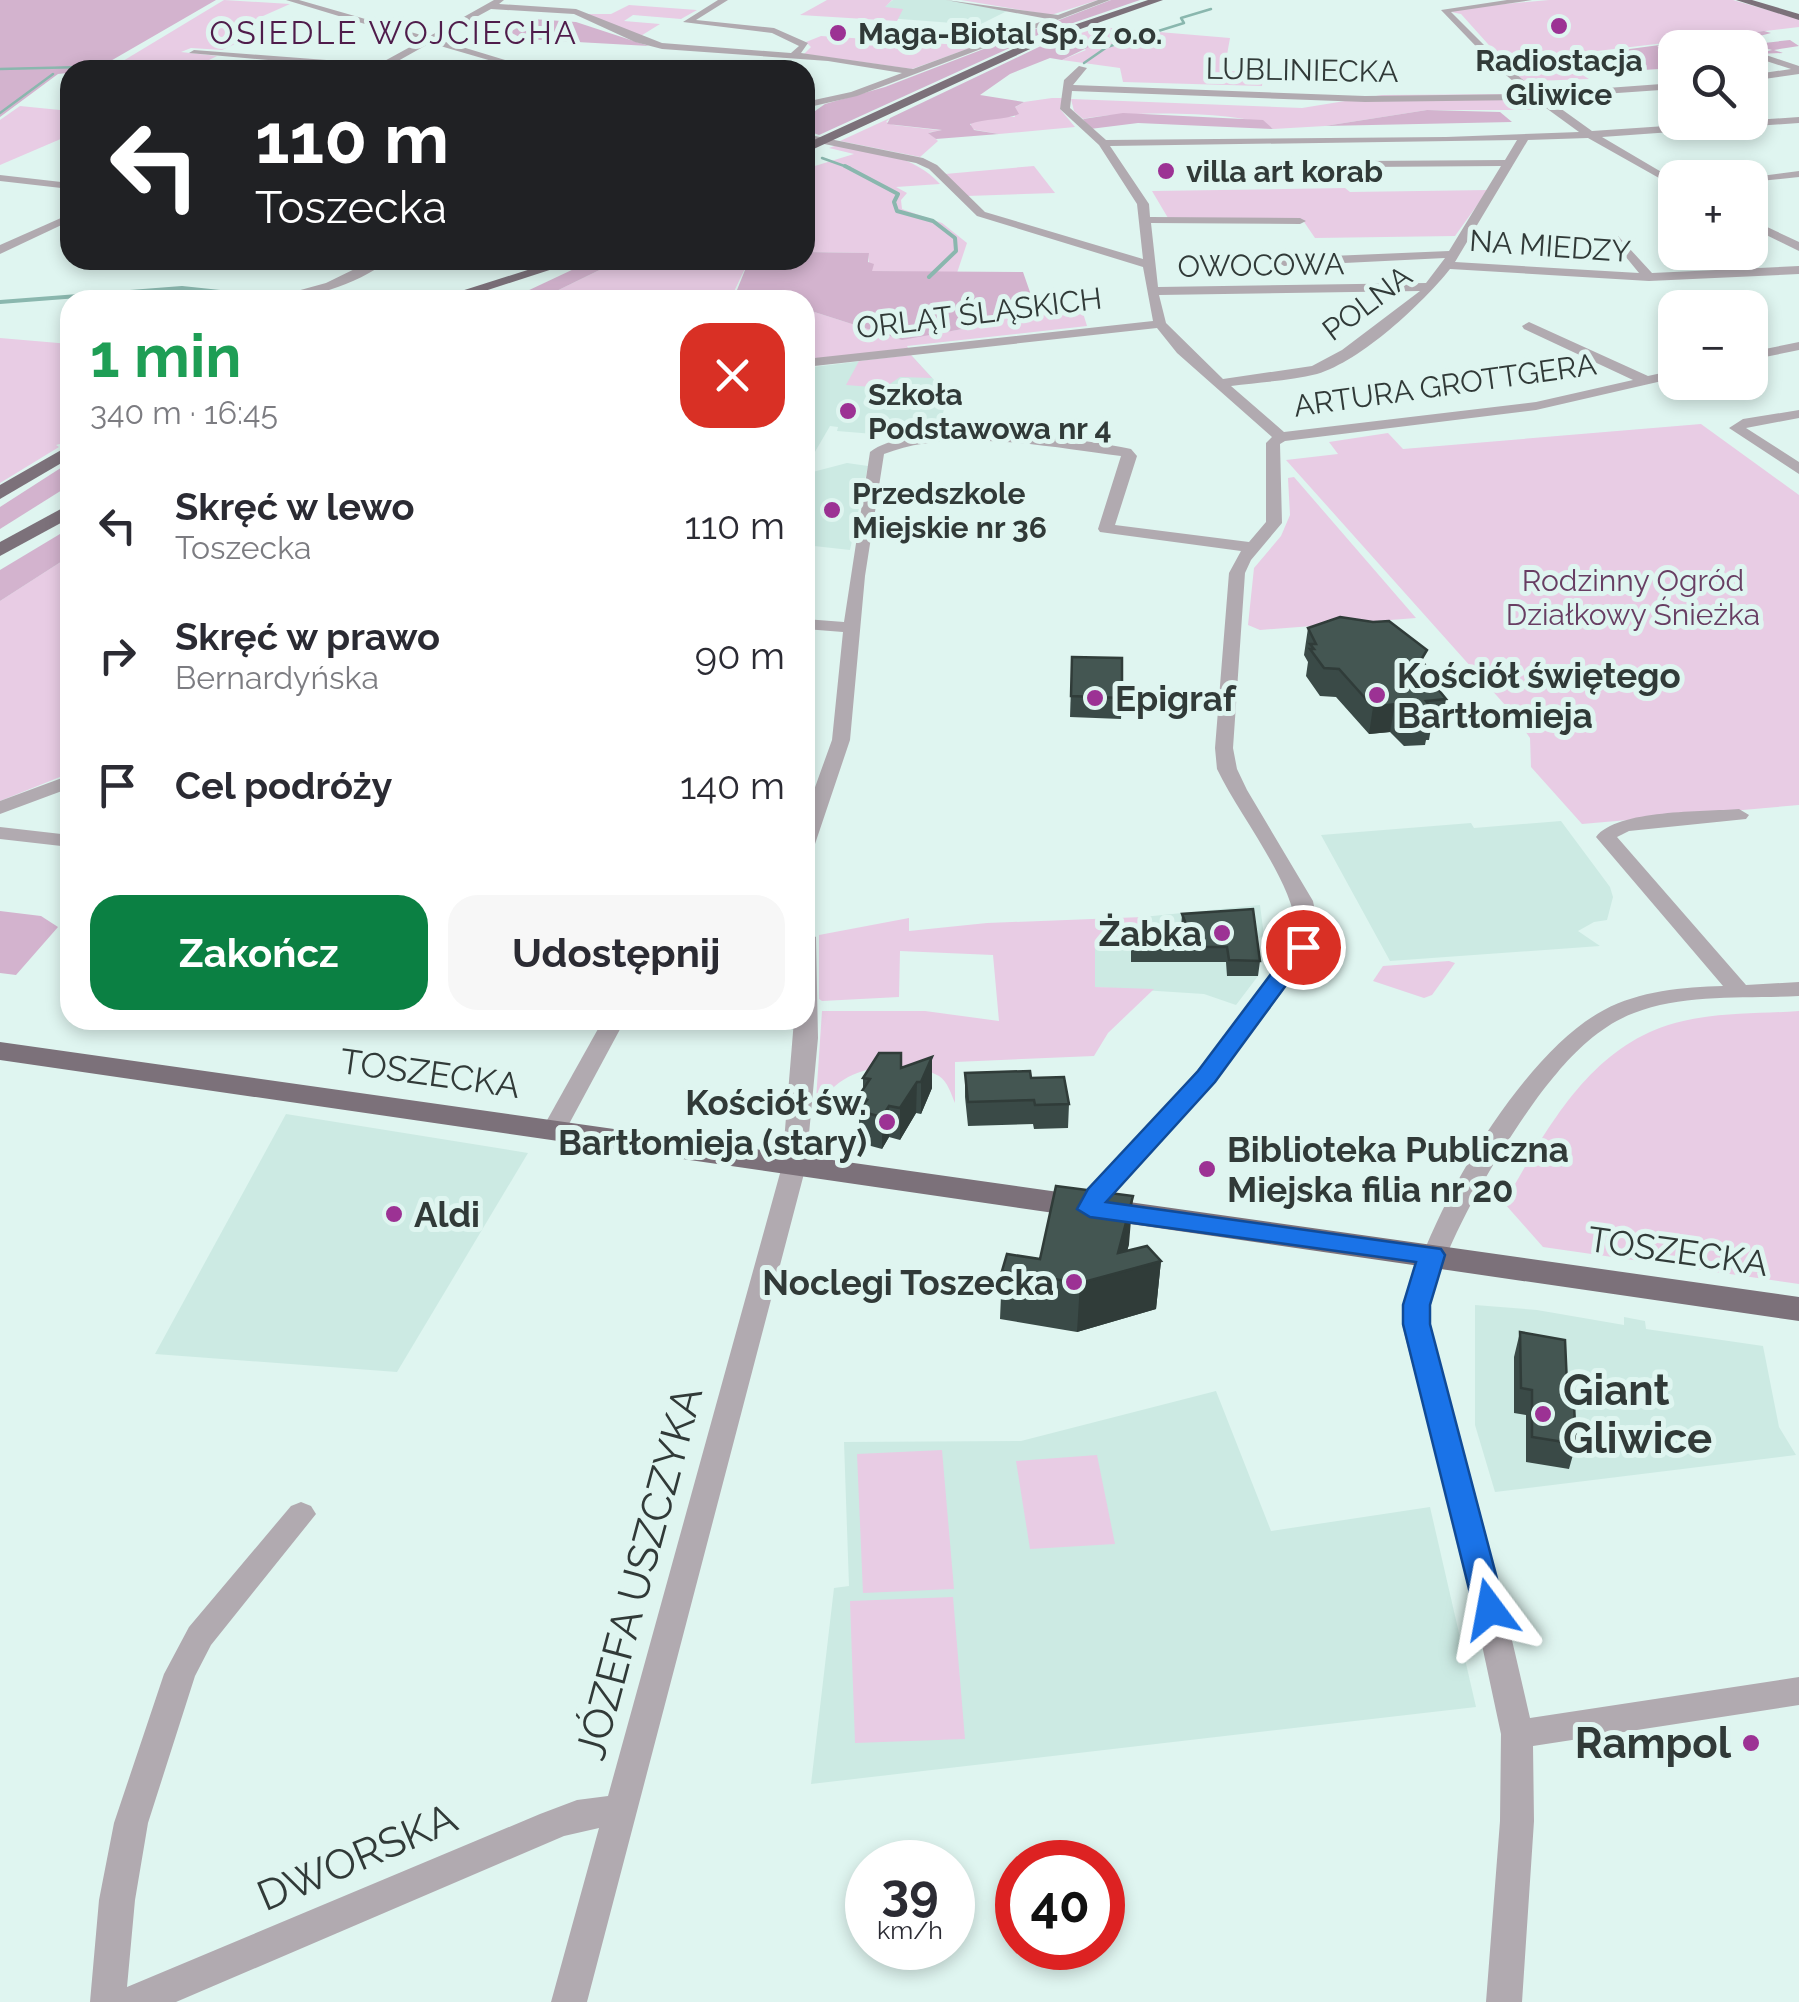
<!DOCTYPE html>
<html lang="pl">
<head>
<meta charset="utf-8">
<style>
	:root { --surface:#fff; --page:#f7f7f7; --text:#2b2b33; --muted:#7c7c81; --accent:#0b8043 }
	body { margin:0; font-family:Raleway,sans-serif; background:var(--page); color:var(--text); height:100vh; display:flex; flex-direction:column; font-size:38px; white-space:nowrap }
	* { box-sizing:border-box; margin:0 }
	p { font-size:32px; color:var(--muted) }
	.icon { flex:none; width:55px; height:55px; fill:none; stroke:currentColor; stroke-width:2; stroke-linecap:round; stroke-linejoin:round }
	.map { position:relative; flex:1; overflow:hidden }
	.side { position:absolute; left:60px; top:290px; width:755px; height:740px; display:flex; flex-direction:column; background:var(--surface); border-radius:30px; box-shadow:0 5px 15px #0003 }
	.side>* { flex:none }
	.hud { position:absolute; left:60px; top:60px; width:755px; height:210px; border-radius:30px; box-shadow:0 5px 15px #0003; background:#202124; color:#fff; overflow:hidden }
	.buttons { position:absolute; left:1658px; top:30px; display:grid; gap:20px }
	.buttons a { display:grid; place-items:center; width:110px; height:110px; border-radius:20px; background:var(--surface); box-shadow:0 5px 15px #0003; font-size:50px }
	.speed { position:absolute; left:845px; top:1840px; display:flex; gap:20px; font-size:50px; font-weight:700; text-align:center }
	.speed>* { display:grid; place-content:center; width:130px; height:130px; border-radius:50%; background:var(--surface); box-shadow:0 5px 15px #0003; line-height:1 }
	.speed small { font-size:25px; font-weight:400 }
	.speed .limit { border:15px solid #d22; background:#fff; color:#111 }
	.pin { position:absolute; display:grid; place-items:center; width:85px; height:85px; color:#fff; margin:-42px; border:5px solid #fff; border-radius:50%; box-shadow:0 2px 10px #0007 }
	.me { position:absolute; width:110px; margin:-55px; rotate:347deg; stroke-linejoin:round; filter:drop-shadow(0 0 8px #0008) }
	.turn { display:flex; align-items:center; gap:35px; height:210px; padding:0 30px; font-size:45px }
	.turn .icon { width:130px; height:130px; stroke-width:2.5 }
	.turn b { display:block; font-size:70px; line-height:85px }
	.round { display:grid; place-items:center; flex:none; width:105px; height:105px; border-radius:30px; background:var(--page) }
	.summary { display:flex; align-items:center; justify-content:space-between; height:170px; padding:0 30px }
	h1 { font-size:60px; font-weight:700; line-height:75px; color:#1e9e55 }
	.action { display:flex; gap:20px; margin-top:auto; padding:20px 30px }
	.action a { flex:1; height:115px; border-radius:30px; background:var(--accent); color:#fff; font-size:40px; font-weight:700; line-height:115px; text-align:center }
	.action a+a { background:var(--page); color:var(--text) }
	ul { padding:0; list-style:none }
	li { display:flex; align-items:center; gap:30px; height:130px; padding:0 30px }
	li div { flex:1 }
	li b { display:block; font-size:38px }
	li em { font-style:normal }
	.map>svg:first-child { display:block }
	.built { fill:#cceae3 }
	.green { fill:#e8cce4 }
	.forest { fill:#d3b3ce }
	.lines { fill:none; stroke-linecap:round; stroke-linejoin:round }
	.stream-far1 { stroke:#8ab7ae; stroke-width:2.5 }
	.stream { stroke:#8ab7ae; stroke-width:4 }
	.minor { fill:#b1aab0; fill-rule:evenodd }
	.major { fill:#7c717a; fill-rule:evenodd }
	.wall { fill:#3a4a47 }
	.shaded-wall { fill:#303c39 }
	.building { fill:#445652; stroke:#303c39; stroke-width:2.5 }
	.route { fill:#1a73e8; stroke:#114b97; stroke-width:2.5 }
	.poi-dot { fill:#9c3294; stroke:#dff5f0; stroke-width:4 }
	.labels { text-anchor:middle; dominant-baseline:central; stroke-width:10; stroke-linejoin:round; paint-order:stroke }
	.far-poi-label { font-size:30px; font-weight:bold; fill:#313a38; stroke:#dff5f0; text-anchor:start }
	.far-street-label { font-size:30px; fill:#313a38; stroke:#dff5f0 }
	.far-park-label { font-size:30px; fill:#683e63; stroke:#dff5f0 }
	.far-neighbourhood-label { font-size:32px; letter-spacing:2.5px; fill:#4f1c4b; stroke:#dff5f0 }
	.poi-label { font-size:35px; font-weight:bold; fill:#313a38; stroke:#dff5f0; text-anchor:start }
	.street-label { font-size:35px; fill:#313a38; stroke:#dff5f0 }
	.near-poi-label { font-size:42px; font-weight:bold; fill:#313a38; stroke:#dff5f0; text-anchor:start }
	.near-street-label { font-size:42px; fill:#313a38; stroke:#dff5f0 }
</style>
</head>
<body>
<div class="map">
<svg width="1799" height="2002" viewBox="0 0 1799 2002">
	<rect width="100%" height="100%" fill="#dff5f0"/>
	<g class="built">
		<polygon points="893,0 947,0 1009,10 979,25 887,18 882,9"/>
		<polygon points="911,355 947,394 938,438 915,439 902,431 889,431 886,435 837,431 838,427 830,426 805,469 805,368"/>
		<polygon points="847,463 868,466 850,550 805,545 805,474"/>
		<polygon points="1561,821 1610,887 1613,897 1607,920 1594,922 1578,931 1600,946 1390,961 1321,835 1471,823 1474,828"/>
		<polygon points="1260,905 1264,936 1253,941 1258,976 1236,1005 1204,994 1095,987 1095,945 1160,946 1143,917"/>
		<polygon points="286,1114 528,1153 397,1372 155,1354"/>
		<polygon points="1475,1305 1537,1310 1624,1325 1624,1317 1645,1321 1646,1329 1763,1346 1779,1427 1796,1455 1495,1492 1475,1425"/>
		<polygon points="1216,1391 1271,1531 1430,1507 1476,1707 811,1784 834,1588 849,1586 844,1442 1021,1441"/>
	</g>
	<g class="green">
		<polygon points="224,0 290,4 243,25 270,28 222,50 191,48 181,52 217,56 189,70 108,70"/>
		<polygon points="827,0 892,0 885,7 903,9 897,21 800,15"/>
		<polygon points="961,0 1098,0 1051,15"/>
		<polygon points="1549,0 1733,0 1799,19 1799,27 1572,54 1557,59 1589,79 1533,81 1547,94 1543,94 1514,73 1461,14 1451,12 1460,8"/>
		<polygon points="629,5 697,10 681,19 633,15 624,21 660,24 639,37 582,14 611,14"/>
		<polygon points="1100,27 1230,38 1224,71 1263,72 1262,86 1123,82 1120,68 1062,60 1086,50 1079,43 1043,45"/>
		<polygon points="821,36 976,46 912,69 804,54 811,47 806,42"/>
		<path d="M1516,94L1544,110H1427L1325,126L1273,129C1252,110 1115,111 1083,119L1074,111L1071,99L1302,108L1382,95Z"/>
		<polygon points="1052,98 1063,98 1060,109 1075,127 999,134 971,129 971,123 993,117 1015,117 1014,108 1024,102"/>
		<polygon points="20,106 70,111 70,135 0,165 0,120"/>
		<polygon points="890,118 886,122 894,125 945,131 929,132 938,141 920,157 840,141"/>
		<path d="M837,145C875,153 913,154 940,184L896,187L907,193L901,200L902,209L942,223L967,243L957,273L870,271L868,253L805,252V169L854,154L829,148Z"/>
		<polygon points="1034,166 1055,193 967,196 945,174"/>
		<polygon points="1345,188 1350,192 1488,190 1455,236 1315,238 1302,219 1168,218 1152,191"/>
		<polygon points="620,260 749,260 730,300 628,293 618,300 538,300"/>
		<polygon points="805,309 899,339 989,325 992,316 1024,311 1083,313 1087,326 907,346 909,350 816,362 805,347"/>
		<polygon points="0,338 70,344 70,441 56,445 59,447 0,483"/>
		<polygon points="911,355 932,378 900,377 884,388 846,385 859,361"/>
		<polygon points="1701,424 1799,495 1799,805 1582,824 1531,767 1530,738 1514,715 1286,460 1338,454 1329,442 1388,433 1403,449"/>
		<polygon points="1294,477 1416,618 1260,630 1248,625 1254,568 1281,536 1290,515 1288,478"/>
		<polygon points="70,556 70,773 0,801 0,601"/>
		<path d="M1143,917L1161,947L1095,945V987L1154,989L1108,1033L1094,1056L955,1062V1103C951,1094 948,1082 939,1076C905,1057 842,1065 823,1101L816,1100L822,1011H925L999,1021L993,955L900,951L899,997L822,1001L819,999V935L909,918V931L987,923Z"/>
		<polygon points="1449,961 1455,963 1432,995 1424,998 1373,981 1383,966"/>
		<path d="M1799,1011V1284L1543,1247L1504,1203C1546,1131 1588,1047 1675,1023C1715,1012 1759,1014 1799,1011Z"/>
		<polygon points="942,1450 954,1589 863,1593 857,1454"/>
		<polygon points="1097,1455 1115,1544 1030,1549 1016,1461"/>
		<polygon points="953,1597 965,1739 855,1743 850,1601"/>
	</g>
	<g class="forest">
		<polygon points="0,0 216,0 95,70 58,74 0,117"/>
		<polygon points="1111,0 1140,0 1038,35 819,135 805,130 805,118 825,104 885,87"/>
		<polygon points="532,19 576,22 649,46 523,39 510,32"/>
		<path d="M1764,31L1771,33L1752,38L1755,44L1790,40L1799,46L1774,50L1783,53L1757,54L1772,50C1753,44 1679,44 1657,46L1675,57V68L1580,74L1555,59Z"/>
		<path d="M1079,43L1091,46L1062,60L1050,58L1010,74L980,95L1024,102L1015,107L1019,114C1005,120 985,118 970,124L974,130L999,134L936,139L928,133L942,130L887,124L890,118L1043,45Z"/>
		<polygon points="1427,110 1500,112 1512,122 1325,126"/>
		<polygon points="1123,113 1263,120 1273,129 1138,123 1090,129 1083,119"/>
		<path d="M805,252L869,253L868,262L874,264L872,271L1023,272L1031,295V312L997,313L990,324L902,340L805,309V300C779,300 762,292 737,290L749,260H805Z"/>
		<polygon points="593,260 620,260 538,300 508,300"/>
		<polygon points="70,462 70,485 0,529 0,507"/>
		<polygon points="70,528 70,556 0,601 0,570"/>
		<polygon points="0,911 41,916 58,927 16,975 0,973"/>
	</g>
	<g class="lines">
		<g class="stream-far1">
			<polyline points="1084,63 1107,47 1184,23 1181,18 1211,9"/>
			<polyline points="0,69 83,67"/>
			<polyline points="0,113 53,74"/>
			<polyline points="822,158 850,168"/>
		</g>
		<g class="stream">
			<polyline points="845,166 898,194 894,202 897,211 933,221 955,238 956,251 929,277"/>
			<polyline points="0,302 182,288 259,296"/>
		</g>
		<g class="minor">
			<polygon points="286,0 299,0 428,37 494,0 504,0 499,4 576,9 662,43 791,53 799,46 772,33 683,22 718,0 728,0 696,20 774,28 808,43 801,53 913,69 1048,19 946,0 1058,15 1098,0 1110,0 857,96 805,108 805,102 851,92 902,73 828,61 662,49 635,42 574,14 491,9 436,39 538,70 523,70 430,43 382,70 189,53 194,50 379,64 421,41"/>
			<path d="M1507,0H1532L1451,12L1499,60L1539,93L1675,83V89L1546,98L1592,131L1799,117V123L1602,137L1675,180V187L1588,138L1528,140L1455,262L1639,273L1612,240L1618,236L1652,273L1799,266V274L1649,281L1450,269C1423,303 1361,361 1317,374C1290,381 1259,382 1231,386L1284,432L1536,402L1633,380L1524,329L1522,326L1529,322L1648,376L1675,370V378L1536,410L1285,441L1280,444L1282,523L1251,560L1245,573L1233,748L1237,769L1247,790L1313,901L1319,932L1298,971L1215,1082L1107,1201L1099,1215H1081L1077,1209L1088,1190C1123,1152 1300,967 1296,926C1291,879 1239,815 1217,769L1215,748L1229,573L1241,551L1100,532L1098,529L1121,456C1051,447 950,427 884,454L865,576L850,740L815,844L805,850V815L832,740L843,632L805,629V619L844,622L870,452C913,418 1077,437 1131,449L1137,456L1115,525L1249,542L1266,522V443L1272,437L1177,353L1157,328L805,367V359L1153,321L1143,267L977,216L929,169L916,163L805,140V134L923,158L937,165L985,212L1143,259L1137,204L1099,145L1060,109L1064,80L1079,66L1087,68L1073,85L1365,96L1528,94L1493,64L1441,10ZM1072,91L1365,102L1535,100L1579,132L1446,137L1106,140L1070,108ZM1517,140L1505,160L1364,161L1359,164L1364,167L1501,166L1449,251L1284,258L1278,262L1284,266L1445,258L1426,283L1158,287L1151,223L1300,224L1306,221L1300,218L1150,217L1149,204L1110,146ZM1420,291L1342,350L1312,366L1223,379L1166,323L1159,295Z"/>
			<polygon points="1760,53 1799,66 1799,74 1750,81 1750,75 1791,69 1757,58"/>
			<polygon points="1799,171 1799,177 1750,182 1750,178 1746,178"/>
			<polygon points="0,175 70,183 70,189 0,181"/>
			<polygon points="70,214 70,221 0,254 0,245"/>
			<polygon points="1750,219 1799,242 1799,251 1750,227"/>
			<path d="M373,260H389C355,286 307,300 264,300L326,283Z"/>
			<polygon points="1799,342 1799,350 1750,360 1750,352"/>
			<polygon points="1799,410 1799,418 1746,428 1799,462 1799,474 1729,428 1743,419"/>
			<polygon points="70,775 70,788 0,814 0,801"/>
			<path d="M1739,809L1749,815L1746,819L1629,831L1617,837L1746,985L1799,982V996C1745,999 1685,993 1634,1013C1604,1024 1577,1049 1557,1073C1518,1117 1422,1270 1430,1328C1437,1374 1456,1422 1468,1467C1491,1550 1511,1634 1530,1718L1799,1677V1705L1533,1746L1534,1821L1522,2002H1486L1500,1821L1501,1734L1467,1575L1402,1325C1417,1231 1518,1055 1604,1010C1639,991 1683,987 1723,986L1596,837C1617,809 1704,812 1739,809Z"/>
			<polygon points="0,827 70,835 70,847 0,839"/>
			<polygon points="805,931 816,937 818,1038 806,1166 587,2002 551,2002 599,1828 564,1836 176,2002 90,2002 99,1900 114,1823 164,1674 189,1627 291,1506 301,1502 311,1506 316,1514 211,1645 195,1676 148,1823 135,1900 127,1987 540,1814 577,1800 608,1796 782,1166 794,1020 805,1020"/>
			<polygon points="603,1020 625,1020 562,1137 544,1137 541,1131"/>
		</g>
		<g class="major">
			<polygon points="1148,0 1163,0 1052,39 805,153 805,144 1044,35"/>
			<polygon points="1736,0 1752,0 1799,14 1799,20"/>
			<polygon points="559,260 568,264 457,300 433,300"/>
			<polygon points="70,445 70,458 0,499 0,485"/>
			<polygon points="70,504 70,518 0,556 0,542"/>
			<polygon points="0,1042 1799,1297 1799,1321 0,1060"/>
		</g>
	</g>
	<g class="wall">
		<polygon points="1308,628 1425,665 1435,677 1434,685 1446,699 1441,727 1431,728 1429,740 1426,740 1425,745 1404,746 1390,732 1369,734 1336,697 1320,696 1306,676 1308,662 1304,655"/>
		<polygon points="1072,657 1122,698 1121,719 1070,717"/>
		<polygon points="1182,914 1260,961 1258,976 1227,976 1226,962 1131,962 1131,935 1181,930"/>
		<polygon points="932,1057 932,1088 921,1114 916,1113 900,1140 889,1137 882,1149 860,1143 858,1097 863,1089 863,1078 901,1068"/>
		<polygon points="965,1073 1031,1078 1069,1104 1068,1128 1034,1129 1033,1124 968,1126 965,1097"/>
		<polygon points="1129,1244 1127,1251 1161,1261 1156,1309 1077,1332 1000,1319 1002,1271 1040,1259"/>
		<polygon points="1520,1332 1567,1384 1576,1444 1569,1469 1526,1462 1526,1415 1514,1413 1514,1357"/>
	</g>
	<g class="shaded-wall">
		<polygon points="1395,704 1390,732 1369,734 1373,707"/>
		<polygon points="932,1057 932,1088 921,1114 921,1082"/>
		<polygon points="917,1082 916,1113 900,1140 900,1108"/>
		<polygon points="889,1106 889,1137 882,1149 882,1117"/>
		<polygon points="1133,1196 1129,1244 1122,1272 1161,1261 1156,1309 1077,1332 1080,1283 1118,1253"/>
	</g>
	<g class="building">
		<polygon points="1340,617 1373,622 1389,621 1427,650 1421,660 1435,677 1429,678 1446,699 1426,701 1434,712 1430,712 1430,717 1409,718 1395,704 1373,707 1339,669 1324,668 1310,649 1314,649 1310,644 1316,644 1308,628"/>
		<polygon points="1072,657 1122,658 1122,698 1071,696"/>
		<polygon points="1253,909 1260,961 1229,960 1227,947 1132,947 1131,935 1188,929 1182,914"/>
		<polygon points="879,1053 901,1053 901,1068 932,1057 921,1082 917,1082 900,1108 889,1106 882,1117 859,1111 867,1100 858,1097 870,1079 863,1078"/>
		<polygon points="1030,1071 1031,1078 1064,1077 1069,1104 1035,1105 1034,1100 968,1102 965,1073"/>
		<polygon points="1056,1186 1133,1196 1118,1253 1147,1246 1161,1261 1080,1283 1002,1271 1007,1254 1040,1259"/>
		<polygon points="1520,1332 1565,1340 1567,1384 1573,1385 1576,1444 1532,1437 1532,1390 1521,1388"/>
	</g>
	<polygon class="route" points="1303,940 1314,947 1215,1082 1106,1202 1441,1249 1445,1255 1430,1305 1430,1324 1505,1609 1501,1618 1490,1622 1478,1618 1474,1609 1403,1324 1403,1305 1416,1262 1090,1217 1077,1209 1088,1189 1198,1071 1295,942"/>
	<g class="poi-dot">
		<circle cx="1559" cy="26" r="10"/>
		<circle cx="838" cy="33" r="10"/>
		<circle cx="1166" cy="171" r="10"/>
		<circle cx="848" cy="411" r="10"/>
		<circle cx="832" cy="510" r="10"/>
		<circle cx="1377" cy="695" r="10"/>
		<circle cx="1095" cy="698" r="10"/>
		<circle cx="1222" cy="933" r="10"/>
		<circle cx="887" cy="1122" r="10"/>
		<circle cx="1207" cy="1169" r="10"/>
		<circle cx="394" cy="1214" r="10"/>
		<circle cx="1074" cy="1282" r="10"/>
		<circle cx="1543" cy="1414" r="10"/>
		<circle cx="1751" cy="1743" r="10"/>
	</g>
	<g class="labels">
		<g class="far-poi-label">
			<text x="858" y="33">Maga-Biotal Sp. z o.o.</text>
			<text x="1559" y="60" text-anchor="middle">Radiostacja<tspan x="1559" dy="34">Gliwice</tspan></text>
			<text x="1186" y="171">villa art korab</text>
			<text x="868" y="394">Szkoła<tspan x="868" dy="34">Podstawowa nr 4</tspan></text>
			<text x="852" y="493">Przedszkole<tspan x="852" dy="34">Miejskie nr 36</tspan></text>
		</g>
		<g class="far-street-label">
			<text transform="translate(1302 70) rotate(1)">LUBLINIECKA</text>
			<text transform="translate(1550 246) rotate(4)">NA MIEDZY</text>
			<text transform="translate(1261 265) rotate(-1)">OWOCOWA</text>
			<text transform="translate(1367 303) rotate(-37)">POLNA</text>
			<text transform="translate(979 313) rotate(-7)">ORLĄT ŚLĄSKICH</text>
			<text transform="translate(1445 385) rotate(-8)">ARTURA GROTTGERA</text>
		</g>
		<g class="far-park-label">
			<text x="1633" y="580">Rodzinny Ogród<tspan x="1633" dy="34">Działkowy Śnieżka</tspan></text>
		</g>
		<g class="far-neighbourhood-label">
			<text x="394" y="32">OSIEDLE WOJCIECHA</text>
		</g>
		<g class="poi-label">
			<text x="1397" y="675">Kościół świętego<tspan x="1397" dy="40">Bartłomieja</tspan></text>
			<text x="1115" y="698">Epigraf</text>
			<text x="1202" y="933" text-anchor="end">Żabka</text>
			<text x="867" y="1102" text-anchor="end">Kościół św.<tspan x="867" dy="40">Bartłomieja (stary)</tspan></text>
			<text x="1227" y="1149">Biblioteka Publiczna<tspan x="1227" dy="40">Miejska filia nr 20</tspan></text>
			<text x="414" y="1214">Aldi</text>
			<text x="1054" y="1282" text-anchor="end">Noclegi Toszecka</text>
		</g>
		<g class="street-label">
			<text transform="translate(430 1073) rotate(8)">TOSZECKA</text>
			<text transform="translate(1678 1251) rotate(8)">TOSZECKA</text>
		</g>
		<g class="near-poi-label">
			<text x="1563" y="1390">Giant<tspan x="1563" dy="48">Gliwice</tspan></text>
			<text x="1731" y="1743" text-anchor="end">Rampol</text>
		</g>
		<g class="near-street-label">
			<text transform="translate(639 1573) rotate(-75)">JÓZEFA USZCZYKA</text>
			<text transform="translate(357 1857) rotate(-23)">DWORSKA</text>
		</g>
	</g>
</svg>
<div class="buttons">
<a><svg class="icon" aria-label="search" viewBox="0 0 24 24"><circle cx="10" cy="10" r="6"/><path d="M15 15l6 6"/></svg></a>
<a>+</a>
<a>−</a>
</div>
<div class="speed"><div>39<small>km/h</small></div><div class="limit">40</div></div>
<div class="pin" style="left:1303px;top:947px;background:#d93025"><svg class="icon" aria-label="arrive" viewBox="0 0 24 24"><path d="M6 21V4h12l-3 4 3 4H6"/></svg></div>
<svg class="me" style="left:1490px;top:1609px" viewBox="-20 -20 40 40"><path d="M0-17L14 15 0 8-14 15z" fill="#1a73e8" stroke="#fff" stroke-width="4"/></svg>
<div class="hud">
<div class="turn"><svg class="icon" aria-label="left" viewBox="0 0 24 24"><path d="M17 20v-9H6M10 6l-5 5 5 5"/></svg><div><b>110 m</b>Toszecka</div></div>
</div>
<section class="side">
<div class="summary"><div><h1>1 min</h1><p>340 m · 16:45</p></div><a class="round" style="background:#d93025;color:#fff"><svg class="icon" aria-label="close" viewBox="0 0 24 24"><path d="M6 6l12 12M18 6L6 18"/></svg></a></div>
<ul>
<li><svg class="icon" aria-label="left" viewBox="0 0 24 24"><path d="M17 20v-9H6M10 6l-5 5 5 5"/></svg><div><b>Skręć w lewo</b><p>Toszecka</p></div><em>110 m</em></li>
<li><svg class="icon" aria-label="right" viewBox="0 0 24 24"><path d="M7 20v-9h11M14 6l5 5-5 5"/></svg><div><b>Skręć w prawo</b><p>Bernardyńska</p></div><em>90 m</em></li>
<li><svg class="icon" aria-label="arrive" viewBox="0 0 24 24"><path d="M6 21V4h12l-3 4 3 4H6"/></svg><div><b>Cel podróży</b></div><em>140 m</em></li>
</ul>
<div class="action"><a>Zakończ</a><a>Udostępnij</a></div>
</section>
</div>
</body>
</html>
